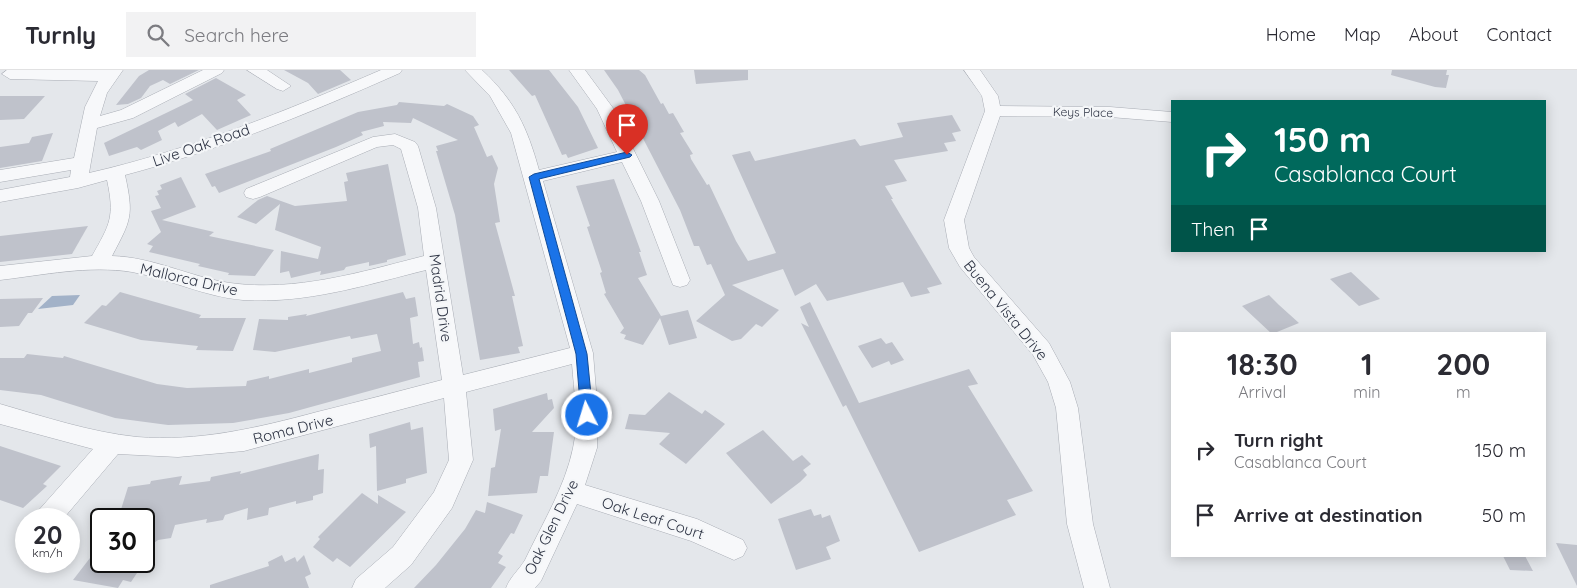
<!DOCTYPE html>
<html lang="en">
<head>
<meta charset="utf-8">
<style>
	:root { --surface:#fff; --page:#f2f2f3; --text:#2b2b33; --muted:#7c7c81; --line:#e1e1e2 }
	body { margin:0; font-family:Quicksand,sans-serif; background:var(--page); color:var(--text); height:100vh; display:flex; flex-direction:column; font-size:19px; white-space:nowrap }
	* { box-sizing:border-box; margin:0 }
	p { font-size:16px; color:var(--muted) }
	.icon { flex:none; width:28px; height:28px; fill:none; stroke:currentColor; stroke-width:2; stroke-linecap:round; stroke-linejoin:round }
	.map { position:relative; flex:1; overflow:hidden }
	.panel { position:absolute; left:1171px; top:262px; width:375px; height:225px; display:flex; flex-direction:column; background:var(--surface); border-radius:0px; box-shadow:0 2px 12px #0003 }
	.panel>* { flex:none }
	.guide { position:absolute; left:1171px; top:30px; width:375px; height:152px; border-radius:0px; box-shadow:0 2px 12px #0003; background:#00695c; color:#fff; overflow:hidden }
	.speed { position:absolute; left:15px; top:438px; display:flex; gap:10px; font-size:25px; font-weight:700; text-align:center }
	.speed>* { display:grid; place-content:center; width:65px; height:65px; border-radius:50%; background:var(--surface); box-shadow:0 2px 12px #0003; line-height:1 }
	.speed small { font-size:12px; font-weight:400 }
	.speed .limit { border:2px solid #111; border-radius:8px; background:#fff; color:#111 }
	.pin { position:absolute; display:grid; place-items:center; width:42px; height:42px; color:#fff; margin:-51px -21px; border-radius:50% 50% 50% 0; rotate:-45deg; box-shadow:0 0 5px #0007 }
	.pin .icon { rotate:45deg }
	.me { position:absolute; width:55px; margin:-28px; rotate:355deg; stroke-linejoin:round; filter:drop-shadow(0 0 4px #0008) }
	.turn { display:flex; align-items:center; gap:18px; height:105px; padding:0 20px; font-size:22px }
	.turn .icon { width:65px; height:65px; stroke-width:2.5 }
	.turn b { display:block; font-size:35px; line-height:42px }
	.then { display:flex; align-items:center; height:48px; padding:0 20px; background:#0003; gap:10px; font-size:19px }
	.eta { display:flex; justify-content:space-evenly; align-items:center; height:85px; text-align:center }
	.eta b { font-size:30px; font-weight:700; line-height:35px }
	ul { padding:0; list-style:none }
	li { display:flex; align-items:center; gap:15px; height:65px; padding:0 20px }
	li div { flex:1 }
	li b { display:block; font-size:19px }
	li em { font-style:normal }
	header { display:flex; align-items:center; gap:30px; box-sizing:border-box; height:70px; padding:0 25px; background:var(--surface); border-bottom:1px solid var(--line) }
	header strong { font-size:24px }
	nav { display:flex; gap:28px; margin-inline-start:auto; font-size:18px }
	.search { width:350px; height:45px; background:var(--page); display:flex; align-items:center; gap:12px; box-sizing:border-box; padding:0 18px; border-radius:0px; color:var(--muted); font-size:19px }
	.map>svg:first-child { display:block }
	.water { fill:#a2b2c8 }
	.building { fill:#bfc2cb }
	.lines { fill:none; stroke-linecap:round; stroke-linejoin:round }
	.minor-casing { stroke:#a9adb5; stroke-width:1 }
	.minor { fill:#f7f8fa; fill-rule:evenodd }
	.route { fill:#1a73e8; stroke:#114b97 }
	.labels { text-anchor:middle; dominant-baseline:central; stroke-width:4.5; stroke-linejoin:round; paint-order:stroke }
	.far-street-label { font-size:12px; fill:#2d3343; stroke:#f4f6f8 }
	.street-label { font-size:15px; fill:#2d3343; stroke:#f4f6f8 }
</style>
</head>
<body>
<header>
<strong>Turnly</strong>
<div class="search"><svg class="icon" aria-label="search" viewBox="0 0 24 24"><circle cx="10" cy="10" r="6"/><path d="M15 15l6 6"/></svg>Search here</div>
<nav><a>Home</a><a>Map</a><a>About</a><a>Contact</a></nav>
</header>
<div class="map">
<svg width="1577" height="518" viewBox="0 0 1577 518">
	<rect width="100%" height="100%" fill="#e4e7eb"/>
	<polygon class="water" points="80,225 73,235 38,239 52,226"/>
	<g class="building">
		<polygon points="149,0 199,0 170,14 163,10 150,16 141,28 128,34 116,35 139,6"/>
		<polygon points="284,0 340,0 351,10 318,24 308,13"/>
		<polygon points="509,0 549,0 578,37 598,78 568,88 566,84 562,85 535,25 532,26"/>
		<polygon points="604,0 639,0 645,5 661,34 663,33 669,44 673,43 684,62 680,63 693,84 690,85 691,89 707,115 709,114 736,171 748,191 776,183 732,85 750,81 755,91 855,69 860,76 903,67 897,53 952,45 961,61 952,63 956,71 944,73 948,81 894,90 907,111 885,116 893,129 891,129 942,214 927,218 930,223 911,227 903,212 827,231 816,214 795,226 783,199 732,215 779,240 762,257 756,254 741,269 732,271 696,251 725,225 711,194 707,195 699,176 694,176 680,140 618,20"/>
		<polygon points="694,0 748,0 748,10 696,14"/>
		<polygon points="1392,0 1447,0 1446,5 1449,5 1446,18 1435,17 1391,5"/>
		<polygon points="216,8 246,25 237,30 251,45 217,60 202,44 178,57 175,52 158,61 162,70 141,80 137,77 109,86 104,73 106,72 193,30 185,24"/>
		<polygon points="0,26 45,26 24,49 0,50"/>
		<polygon points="399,32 444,36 447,34 473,46 479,55 474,57 487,87 492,85 498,98 494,114 500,152 495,153 515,226 512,226 523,276 518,277 520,283 480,290 455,145 436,81 438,81 436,76 458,70 413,48 411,53 383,52 384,56 361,62 363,65 336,77 219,123 215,116 212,117 205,104 271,81 270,79 358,42 397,35"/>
		<polygon points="53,63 42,91 0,98 0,77 29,73 32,67"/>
		<polygon points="388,94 406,185 387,190 387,192 369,196 369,192 346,197 344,200 320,205 321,201 291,208 289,201 280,203 281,181 318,189 321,177 275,160 280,134 256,154 237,147 258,130 267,126 295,136 347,131 344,112 348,111 346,103"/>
		<polygon points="181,107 196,137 162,150 214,162 209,166 274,180 255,206 228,205 229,203 198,196 200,194 149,182 153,176 147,174 161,162 151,141 161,138 155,126 159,125 157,121 162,119 160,115"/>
		<polygon points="614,109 641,182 639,182 647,205 638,208 661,246 688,240 697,268 669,275 660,248 643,275 624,269 626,265 620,263 624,258 604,224 606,223 600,203 602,202 587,157 590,156 576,116"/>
		<polygon points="88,156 72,184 0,192 0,166"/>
		<polygon points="1351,202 1380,229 1359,236 1330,209"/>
		<polygon points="120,222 201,245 199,248 246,248 233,281 196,280 198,276 141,270 84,253 102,235 106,236"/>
		<polygon points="403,222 406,229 415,227 418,246 410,248 413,274 419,272 420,278 422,277 424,291 418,292 420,307 289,343 233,353 168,355 115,348 41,325 0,320 0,288 24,288 27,284 63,288 64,286 157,314 187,318 246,316 247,311 269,306 269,309 309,299 309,303 352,292 352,288 381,281 377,264 351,269 350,266 275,282 253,280 259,249 288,250 288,247 307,244 306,246"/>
		<polygon points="1269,225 1279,235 1299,253 1272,264 1242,236"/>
		<polygon points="43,228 32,243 28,243 19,256 0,257 0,229"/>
		<polygon points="810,232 859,333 969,299 978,314 968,316 1033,421 1007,430 1016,445 919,482 846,335 843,337 801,253 809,257 800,237"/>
		<polygon points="881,268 886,274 892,272 904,290 891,295 889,291 872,298 858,276"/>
		<polygon points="669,322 702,344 705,340 725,354 686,394 659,374 670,363 625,359 629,344 645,345"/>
		<polygon points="547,323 548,330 552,329 554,338 532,362 554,362 548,406 540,406 537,423 488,426 491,398 495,397 501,359 495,361 493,339"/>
		<polygon points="410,352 411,360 423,357 427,403 406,409 406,413 377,421 376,376 370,378 369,364"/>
		<polygon points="763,360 793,391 802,385 811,394 803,400 807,405 800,412 771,434 726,383"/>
		<polygon points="0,376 61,396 43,414 47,416 23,438 0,430"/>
		<polygon points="319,384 318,400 324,399 323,423 313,426 313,430 296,434 296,431 269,438 268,445 247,450 248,438 225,445 223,450 206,453 207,449 175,455 171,468 158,470 154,473 145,497 144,449 118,449 128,417 150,414 151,411 182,406 179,415 210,411 211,407 241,401 240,404"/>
		<polygon points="362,423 378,434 378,425 406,442 350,497 337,488 333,492 313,477 320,469 318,467"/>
		<polygon points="487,432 523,445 514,464 511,463 498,483 503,486 498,493 506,497 491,518 414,518 436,495 465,459 476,440 485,443"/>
		<polygon points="811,439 814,446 821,444 822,448 830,445 840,471 826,477 831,489 796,500 778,449"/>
		<polygon points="1556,473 1577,475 1577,516"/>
		<polygon points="282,485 285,492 295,487 297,492 304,485 311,504 305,507 309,518 210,518 210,515 269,496 268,492"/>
		<polygon points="1503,486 1525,486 1533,501 1510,500"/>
		<polygon points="90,488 101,491 141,497 131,512 123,510 118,518 73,510"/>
	</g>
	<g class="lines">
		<defs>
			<g id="minor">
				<path d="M7,0H123L107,23L100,46L121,40L203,0H224L222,3L133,48L97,58L89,103C190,80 286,41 381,0H402L400,3C310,43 219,80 125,105C134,146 131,150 112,186C153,187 190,207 230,213C296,222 361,202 424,186L418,138L401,79L393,75L377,77L260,127L253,129L246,127L244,123L246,119L373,67L395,64L415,72L418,76L436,138L463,305L570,278L511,63L490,26L465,0H482C515,31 527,57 539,100L617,82L597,39L569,0H585L613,38L659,131L690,210L687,215L680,217L673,215L641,131L622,92L543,111L593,283L598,345L597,378L585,415L697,449L743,470L747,478L743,486L734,490L691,471L577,434L541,511L535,518H506C510,507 519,500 525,490C542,454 565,417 573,378C579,351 574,321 572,294L466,322L473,390L452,438L411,495L385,518H352L356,509L393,477L434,422L449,390L444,328L244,381L178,387L118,384L63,449H35L38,441L93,379L0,354V334C45,347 90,362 137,367C198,372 257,358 317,342C358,332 400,321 442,310L426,200C366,215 306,234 243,230C205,227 170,209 132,202C89,195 43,205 0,210V196L92,186C110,154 115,147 107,110L78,118L0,132V120L70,107L71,100L0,112V100L74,88L85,37L98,11L10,9L2,4Z"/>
				<polygon points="247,0 267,0 291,16 283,21 277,19"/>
				<polygon points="964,0 980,0 998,26 1000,36 1110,37 1172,42 1172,52 1110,47 1000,46 964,150 969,178 974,187 1049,273 1070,312 1078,338 1093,454 1110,518 1084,518 1067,454 1056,338 1048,312 1033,285 960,197 949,178 944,150 985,41 982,26"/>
			</g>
		</defs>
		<use href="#minor" class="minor-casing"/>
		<use href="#minor" class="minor"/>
	</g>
	<polygon class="route" points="627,82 632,85 630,87 539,109 587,284 593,345 587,350 581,345 576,284 529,107 534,104"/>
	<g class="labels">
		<g class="far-street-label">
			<text transform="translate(1083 42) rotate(1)">Keys Place</text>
		</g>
		<g class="street-label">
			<text transform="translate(201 75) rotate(-19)">Live Oak Road</text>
			<text transform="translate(189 209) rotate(13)">Mallorca Drive</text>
			<text transform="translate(441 228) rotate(82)">Madrid Drive</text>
			<text transform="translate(1006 240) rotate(51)">Buena Vista Drive</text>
			<text transform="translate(293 359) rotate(-14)">Roma Drive</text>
			<text transform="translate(653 448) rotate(18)">Oak Leaf Court</text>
			<text transform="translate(551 457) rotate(-64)">Oak Glen Drive</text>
		</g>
	</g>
</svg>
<div class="speed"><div>20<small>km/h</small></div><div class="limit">30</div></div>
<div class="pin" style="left:627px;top:85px;background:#d93025"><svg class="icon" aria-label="arrive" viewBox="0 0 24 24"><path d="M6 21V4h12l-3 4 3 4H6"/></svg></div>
<svg class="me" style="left:587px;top:345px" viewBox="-20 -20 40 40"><circle r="17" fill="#1a73e8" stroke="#fff" stroke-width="3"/><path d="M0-11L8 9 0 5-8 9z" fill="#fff"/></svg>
<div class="guide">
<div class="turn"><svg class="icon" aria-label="right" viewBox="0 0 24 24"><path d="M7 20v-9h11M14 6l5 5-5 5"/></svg><div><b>150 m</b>Casablanca Court</div></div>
<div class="then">Then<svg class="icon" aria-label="arrive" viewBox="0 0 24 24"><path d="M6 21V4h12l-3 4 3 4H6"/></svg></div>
</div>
<section class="panel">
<div class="eta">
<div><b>18:30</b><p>Arrival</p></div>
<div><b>1</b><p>min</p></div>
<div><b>200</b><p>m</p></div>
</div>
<ul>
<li><svg class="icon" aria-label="right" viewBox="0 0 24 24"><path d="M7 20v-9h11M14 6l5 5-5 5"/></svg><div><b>Turn right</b><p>Casablanca Court</p></div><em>150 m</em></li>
<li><svg class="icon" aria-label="arrive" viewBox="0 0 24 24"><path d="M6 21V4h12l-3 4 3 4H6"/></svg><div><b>Arrive at destination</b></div><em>50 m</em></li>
</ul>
</section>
</div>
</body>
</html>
